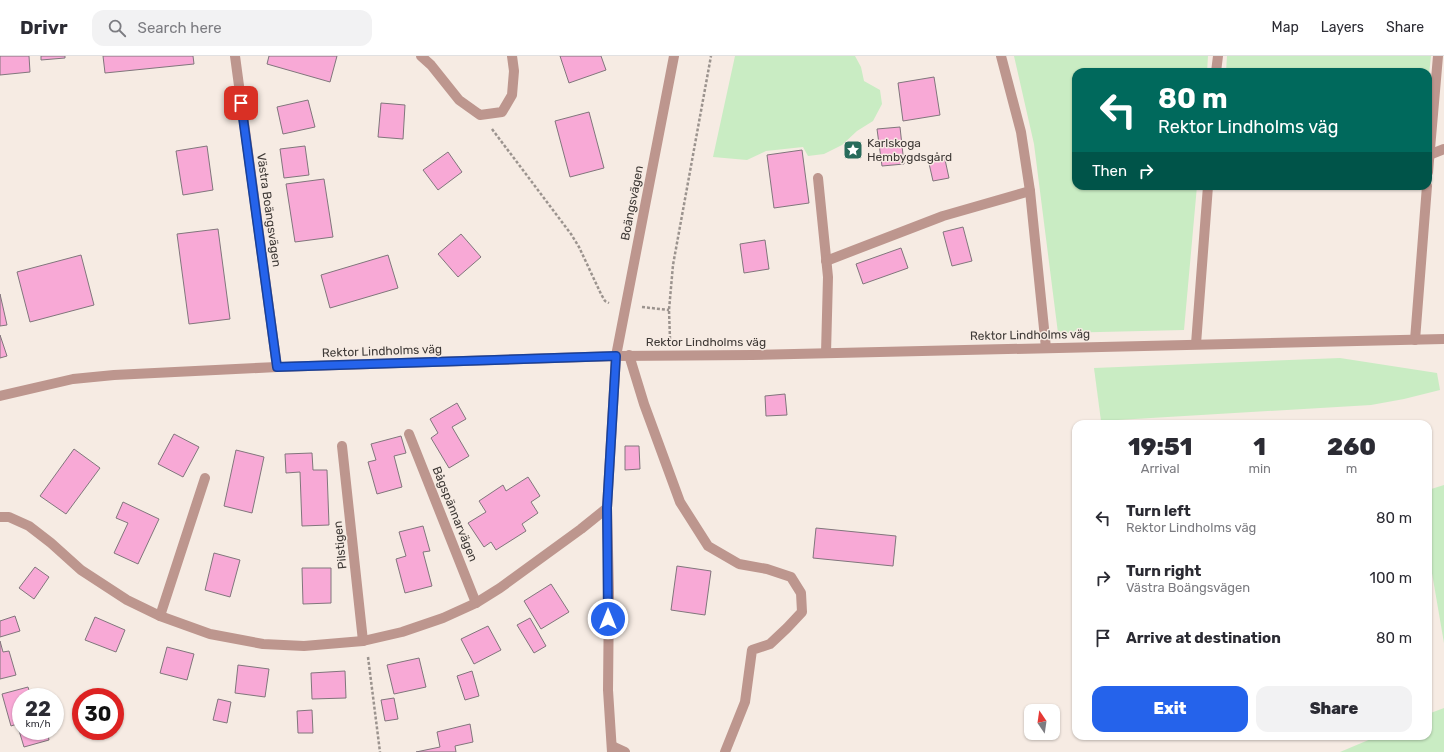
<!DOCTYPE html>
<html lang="en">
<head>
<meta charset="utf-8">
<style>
	:root { --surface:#fff; --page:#f2f2f3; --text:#2b2b33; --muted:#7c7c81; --line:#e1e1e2; --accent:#2563eb }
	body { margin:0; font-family:Rubik,sans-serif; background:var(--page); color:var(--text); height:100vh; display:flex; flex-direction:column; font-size:15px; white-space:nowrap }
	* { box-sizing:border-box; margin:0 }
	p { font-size:13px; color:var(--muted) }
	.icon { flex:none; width:22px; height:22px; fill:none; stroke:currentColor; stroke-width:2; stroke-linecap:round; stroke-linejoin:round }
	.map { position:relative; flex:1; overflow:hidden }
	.side { position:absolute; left:1072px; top:364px; width:360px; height:320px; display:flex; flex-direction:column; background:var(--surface); border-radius:12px; box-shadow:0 1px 3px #0004 }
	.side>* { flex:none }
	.hud { position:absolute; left:1072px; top:12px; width:360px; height:122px; border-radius:12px; box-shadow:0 1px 3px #0004; background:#00695c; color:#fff; overflow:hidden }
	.needle { width:26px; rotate:347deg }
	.buttons { position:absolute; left:1024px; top:648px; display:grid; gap:8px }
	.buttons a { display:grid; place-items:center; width:36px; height:36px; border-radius:8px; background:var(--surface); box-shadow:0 1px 3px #0004; font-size:20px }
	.speed { position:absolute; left:12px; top:632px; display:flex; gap:8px; font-size:20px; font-weight:700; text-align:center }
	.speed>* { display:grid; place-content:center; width:52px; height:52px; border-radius:50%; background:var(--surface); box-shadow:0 1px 3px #0004; line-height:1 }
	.speed small { font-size:10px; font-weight:400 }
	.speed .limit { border:6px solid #d22; background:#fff; color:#111 }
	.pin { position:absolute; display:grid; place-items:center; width:34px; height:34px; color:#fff; margin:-17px; border-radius:8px; box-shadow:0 2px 6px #0006 }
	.me { position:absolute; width:44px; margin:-22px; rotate:0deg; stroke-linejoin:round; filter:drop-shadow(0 0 3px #0008) }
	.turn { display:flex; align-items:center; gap:14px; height:84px; padding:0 20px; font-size:18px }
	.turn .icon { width:52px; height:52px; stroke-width:2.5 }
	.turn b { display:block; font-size:28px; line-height:34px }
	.then { display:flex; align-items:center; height:38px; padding:0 20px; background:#0003; gap:8px; font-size:15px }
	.eta { display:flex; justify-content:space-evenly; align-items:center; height:68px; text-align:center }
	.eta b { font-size:24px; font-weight:800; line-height:28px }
	.cta { display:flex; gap:8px; margin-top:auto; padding:8px 20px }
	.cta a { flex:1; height:46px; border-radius:12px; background:var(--accent); color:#fff; font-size:16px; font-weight:800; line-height:46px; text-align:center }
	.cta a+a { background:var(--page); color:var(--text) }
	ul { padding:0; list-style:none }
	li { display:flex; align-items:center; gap:12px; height:60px; padding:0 20px }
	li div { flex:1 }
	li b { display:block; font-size:15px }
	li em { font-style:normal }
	header { display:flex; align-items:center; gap:24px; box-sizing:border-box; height:56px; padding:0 20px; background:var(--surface); border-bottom:1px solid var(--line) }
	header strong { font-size:19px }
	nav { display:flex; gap:22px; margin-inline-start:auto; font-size:14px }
	.search { width:280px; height:36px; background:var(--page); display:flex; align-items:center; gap:10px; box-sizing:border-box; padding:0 14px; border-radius:12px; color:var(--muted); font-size:15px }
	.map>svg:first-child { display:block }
	.green { fill:#c9ecc3 }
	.building { fill:#f8a9d6; stroke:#81767c }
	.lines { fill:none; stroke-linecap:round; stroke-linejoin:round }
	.path { stroke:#9b938e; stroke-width:2.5; stroke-dasharray:3 2; stroke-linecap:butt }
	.minor { stroke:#bd968e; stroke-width:10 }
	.route-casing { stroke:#184099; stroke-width:10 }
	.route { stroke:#2563eb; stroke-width:7 }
	.labels { text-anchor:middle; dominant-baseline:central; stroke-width:3; stroke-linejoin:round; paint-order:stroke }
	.poi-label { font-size:12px; fill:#3f3a37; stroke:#f6ebe3; text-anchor:start }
	.street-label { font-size:12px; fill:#3f3a37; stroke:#f6ebe3 }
</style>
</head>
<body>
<header>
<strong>Drivr</strong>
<div class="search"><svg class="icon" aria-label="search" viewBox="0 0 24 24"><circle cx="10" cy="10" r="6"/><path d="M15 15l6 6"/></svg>Search here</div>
<nav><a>Map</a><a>Layers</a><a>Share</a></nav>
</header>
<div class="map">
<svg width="1444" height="696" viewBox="0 0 1444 696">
	<rect width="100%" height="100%" fill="#f6ebe3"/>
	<g class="green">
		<polygon points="735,0 855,0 861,11 864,25 880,34 882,48 873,65 857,75 842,89 824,98 808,100 803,91 766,95 747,104 713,101"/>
		<polygon points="1014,0 1208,0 1207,16 1076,16 1076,130 1197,130 1184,274 1058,277 1034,88"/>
		<polygon points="1227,0 1431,0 1428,28 1428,16 1226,16"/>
		<polygon points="1340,302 1437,317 1440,334 1404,343 1371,349 1101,365 1094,312"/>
		<polygon points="1444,429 1444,587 1428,494 1428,434"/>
		<polygon points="1444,652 1444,696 1340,696 1378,680 1428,680 1428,658"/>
	</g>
	<g class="building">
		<polygon points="0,0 29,0 30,16 0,19"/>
		<polygon points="41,0 65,0 65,2 41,4"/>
		<polygon points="103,0 193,0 194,8 105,17"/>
		<polygon points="269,0 337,0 330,26 267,8"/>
		<polygon points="560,0 601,0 606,14 569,27"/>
		<polygon points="934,21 940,59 903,65 898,27"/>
		<polygon points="308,44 315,71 283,78 277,51"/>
		<polygon points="381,47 405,49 403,83 378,81"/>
		<polygon points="589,56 604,112 570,121 555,65"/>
		<polygon points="900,71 904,108 882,110 877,73"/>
		<polygon points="207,90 213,134 183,139 176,95"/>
		<polygon points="305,90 309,119 284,122 280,93"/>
		<polygon points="802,94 809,147 774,152 767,99"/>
		<polygon points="448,96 462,116 438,134 423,114"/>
		<polygon points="944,99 949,122 933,125 928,103"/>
		<polygon points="324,123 333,181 295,186 286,128"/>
		<polygon points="963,171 972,205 952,210 943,176"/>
		<polygon points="218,173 230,263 189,268 177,178"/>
		<polygon points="461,178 481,201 458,221 438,198"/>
		<polygon points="765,184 769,213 744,217 740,188"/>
		<polygon points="901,192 908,212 863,228 856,208"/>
		<polygon points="81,199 94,249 30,266 17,216"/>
		<polygon points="388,199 398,232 330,252 321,219"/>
		<polygon points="0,238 7,269 0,270"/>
		<polygon points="0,279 7,300 0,302"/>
		<polygon points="785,338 787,359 766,360 765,340"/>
		<polygon points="457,347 466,363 452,371 469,400 449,412 431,382 438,377 430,363"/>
		<polygon points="174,378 199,391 183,421 158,408"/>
		<polygon points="401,380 406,397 394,400 402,431 377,438 368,406 376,404 371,388"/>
		<polygon points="625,390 639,390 640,413 625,414"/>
		<polygon points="74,393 100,412 66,458 40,440"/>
		<polygon points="236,394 264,401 252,457 224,450"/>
		<polygon points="312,397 313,414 327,414 329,469 302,470 300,416 286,417 285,398"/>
		<polygon points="528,421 540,440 531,446 538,457 522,468 526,475 496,494 491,486 484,491 468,467 486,456 479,445 503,429 506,435"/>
		<polygon points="123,446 159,463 138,508 114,497 128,467 116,462"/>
		<polygon points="423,470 430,495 423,496 432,530 405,537 396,503 406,500 399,476"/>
		<polygon points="816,472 896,480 893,510 813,502"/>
		<polygon points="214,497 240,504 230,541 205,534"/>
		<polygon points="677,510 711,515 705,559 671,554"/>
		<polygon points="35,511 49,521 34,543 19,532"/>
		<polygon points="302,512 331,512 331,547 303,548"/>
		<polygon points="551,528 569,556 541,573 524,545"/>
		<polygon points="15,560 20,575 0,581 0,565"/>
		<polygon points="95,561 125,574 116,596 85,584"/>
		<polygon points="530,562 546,590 534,597 517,569"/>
		<polygon points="488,570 501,594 474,608 461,583"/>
		<polygon points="0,585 3,596 9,595 16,619 0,623"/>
		<polygon points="167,591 194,598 187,624 160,617"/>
		<polygon points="419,602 426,631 394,638 387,609"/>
		<polygon points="238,609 269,613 265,641 235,637"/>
		<polygon points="345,615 346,642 312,643 311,617"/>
		<polygon points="472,615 479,640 465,644 457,620"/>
		<polygon points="28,631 31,641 21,641 21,675 47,675 49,684 24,691 17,668 11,670 2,638"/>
		<polygon points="394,642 398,663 385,665 381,644"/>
		<polygon points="218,643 231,646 227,667 213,664"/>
		<polygon points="312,654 313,677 298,677 297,655"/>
		<polygon points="470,668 473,686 455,690 456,696 416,696 440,691 437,676"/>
	</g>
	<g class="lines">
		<g class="path">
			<polyline points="492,73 571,178 579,191 601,238 605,245 609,247"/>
			<polyline points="642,251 669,254"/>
			<polyline points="670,283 669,254 673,209 711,0"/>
			<polyline points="368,601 380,696"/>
		</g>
		<g class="minor">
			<polyline points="235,0 277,311"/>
			<polyline points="421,0 431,9 459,44 480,59 502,56 512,39 514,15 512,0"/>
			<polyline points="1001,0 1021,76 1030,135 1046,292"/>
			<polyline points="1216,16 1218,0"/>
			<polyline points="1429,99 1444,93"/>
			<polyline points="1428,116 1438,0"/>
			<polyline points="818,122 828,221 826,297"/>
			<polyline points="826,205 943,160 1030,135"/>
			<polyline points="1415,284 1427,130"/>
			<polyline points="1196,288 1208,130"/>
			<polyline points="629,299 644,348 680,446 708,490 739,508 767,513 791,521 801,537 802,556 787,572 770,588 752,594 745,646 725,696"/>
			<polyline points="0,340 73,323 114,319 277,311 616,300 752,299 1444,283"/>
			<polyline points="409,378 476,547"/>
			<polyline points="342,390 363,585"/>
			<polyline points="0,461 9,461 29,470 51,487 81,514 127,544 160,560 210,578 263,588 304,590 363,585 402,576 443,562 476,547 500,532 581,473 607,452"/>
			<polyline points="160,560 205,422"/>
			<polyline points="612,690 625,696"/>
			<polyline points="612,696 608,634 609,536 607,452 616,300 674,0"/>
		</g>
	</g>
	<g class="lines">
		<defs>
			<polyline id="route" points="241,47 277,311 616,300 607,452 608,563"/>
		</defs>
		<use href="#route" class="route-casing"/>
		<use href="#route" class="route"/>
	</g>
	<defs>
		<symbol id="sight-square" viewBox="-11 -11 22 22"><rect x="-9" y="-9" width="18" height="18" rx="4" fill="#286b5b" stroke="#f6ebe3"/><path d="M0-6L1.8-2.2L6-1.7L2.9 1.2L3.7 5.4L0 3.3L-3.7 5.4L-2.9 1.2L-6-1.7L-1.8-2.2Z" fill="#fff"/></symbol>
	</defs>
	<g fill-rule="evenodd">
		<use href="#sight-square" x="842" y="83" width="22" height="22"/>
	</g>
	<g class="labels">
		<g class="poi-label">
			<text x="867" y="87">Karlskoga<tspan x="867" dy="14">Hembygdsgård</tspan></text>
		</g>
		<g class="street-label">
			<text transform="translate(632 147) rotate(-79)">Boängsvägen</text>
			<text transform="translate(269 154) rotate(82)">Västra Boängsvägen</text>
			<text transform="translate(1030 279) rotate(-1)">Rektor Lindholms väg</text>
			<text x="706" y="286">Rektor Lindholms väg</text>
			<text transform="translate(382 295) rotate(-2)">Rektor Lindholms väg</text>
			<text transform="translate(455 458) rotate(68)">Bågspännarvägen</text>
			<text transform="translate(340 489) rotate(-96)">Pilstigen</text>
		</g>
	</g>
</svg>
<div class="buttons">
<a><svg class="needle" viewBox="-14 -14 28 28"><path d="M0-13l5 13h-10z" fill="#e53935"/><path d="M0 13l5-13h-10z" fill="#7c7c81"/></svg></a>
</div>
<div class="speed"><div>22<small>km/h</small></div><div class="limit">30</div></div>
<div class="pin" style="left:241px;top:47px;background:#d93025"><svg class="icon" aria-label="arrive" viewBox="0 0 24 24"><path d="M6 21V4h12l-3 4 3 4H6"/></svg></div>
<svg class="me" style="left:608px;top:563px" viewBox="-20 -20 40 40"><circle r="17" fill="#2563eb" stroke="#fff" stroke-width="3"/><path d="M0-11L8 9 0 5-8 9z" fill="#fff"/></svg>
<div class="hud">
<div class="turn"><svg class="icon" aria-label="left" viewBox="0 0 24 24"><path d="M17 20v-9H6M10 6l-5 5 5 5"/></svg><div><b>80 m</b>Rektor Lindholms väg</div></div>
<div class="then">Then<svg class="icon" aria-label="right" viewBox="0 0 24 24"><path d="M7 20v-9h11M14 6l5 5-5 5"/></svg></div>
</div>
<section class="side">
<div class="eta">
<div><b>19:51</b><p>Arrival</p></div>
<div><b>1</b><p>min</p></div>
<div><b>260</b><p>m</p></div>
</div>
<ul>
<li><svg class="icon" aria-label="left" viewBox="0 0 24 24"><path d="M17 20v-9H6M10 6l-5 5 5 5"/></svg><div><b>Turn left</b><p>Rektor Lindholms väg</p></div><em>80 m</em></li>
<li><svg class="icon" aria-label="right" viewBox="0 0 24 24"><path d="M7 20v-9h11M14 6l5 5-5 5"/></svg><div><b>Turn right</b><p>Västra Boängsvägen</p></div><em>100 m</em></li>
<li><svg class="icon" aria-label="arrive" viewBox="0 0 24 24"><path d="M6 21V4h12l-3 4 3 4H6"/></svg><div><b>Arrive at destination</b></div><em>80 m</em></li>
</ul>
<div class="cta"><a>Exit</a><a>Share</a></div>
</section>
</div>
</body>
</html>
